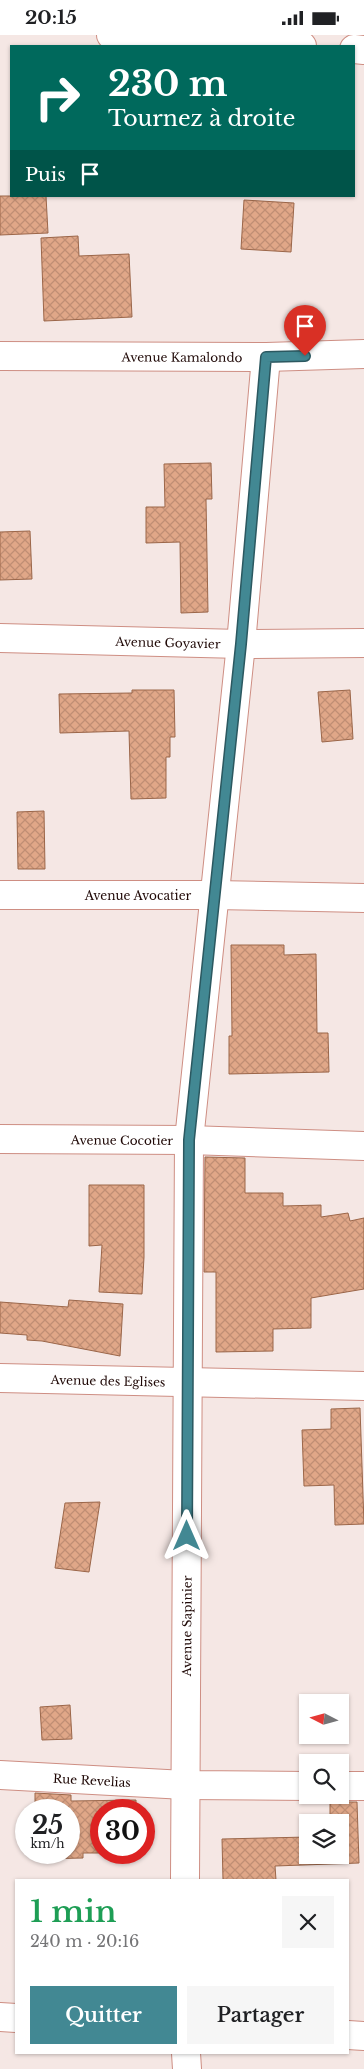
<!DOCTYPE html>
<html lang="fr">
<head>
<meta charset="utf-8">
<style>
	:root { --surface:#fff; --page:#f6f6f6; --text:#202124; --muted:#757577; --accent:#428893 }
	body { margin:0; font-family:"Libre Baskerville",serif; background:var(--page); color:var(--text); height:100vh; display:flex; flex-direction:column; font-size:19px; white-space:nowrap }
	* { box-sizing:border-box; margin:0 }
	p { font-size:16px; color:var(--muted) }
	.icon { flex:none; width:28px; height:28px; fill:none; stroke:currentColor; stroke-width:2; stroke-linecap:round; stroke-linejoin:round }
	.map { position:relative; flex:1; overflow:hidden }
	.panel { position:absolute; left:15px; top:1844px; width:334px; height:175px; display:flex; flex-direction:column; background:var(--surface); border-radius:0px; box-shadow:0 1px 4px #0004 }
	.panel>* { flex:none }
	.guide { position:absolute; left:10px; top:10px; width:345px; height:152px; border-radius:0px; box-shadow:0 1px 4px #0004; background:#00695c; color:#fff; overflow:hidden }
	.needle { width:32px; rotate:276deg }
	.controls { position:absolute; left:299px; top:1659px; display:grid; gap:10px }
	.controls a { display:grid; place-items:center; width:50px; height:50px; border-radius:0px; background:var(--surface); box-shadow:0 1px 4px #0004; font-size:25px }
	.speed { position:absolute; left:15px; top:1764px; display:flex; gap:10px; font-size:25px; font-weight:700; text-align:center }
	.speed>* { display:grid; place-content:center; width:65px; height:65px; border-radius:50%; background:var(--surface); box-shadow:0 1px 4px #0004; line-height:1 }
	.speed small { font-size:12px; font-weight:400 }
	.speed .limit { border:8px solid #d22; background:#fff; color:#111 }
	.pin { position:absolute; display:grid; place-items:center; width:42px; height:42px; color:#fff; margin:-51px -21px; border-radius:50% 50% 50% 0; rotate:-45deg; box-shadow:0 0 5px #0007 }
	.pin .icon { rotate:45deg }
	.me { position:absolute; width:55px; margin:-28px; rotate:0deg; stroke-linejoin:round; filter:drop-shadow(0 0 4px #0008) }
	.turn { display:flex; align-items:center; gap:18px; height:105px; padding:0 15px; font-size:22px }
	.turn .icon { width:65px; height:65px; stroke-width:2.5 }
	.turn b { display:block; font-size:35px; line-height:42px }
	.then { display:flex; align-items:center; height:48px; padding:0 15px; background:#0003; gap:10px; font-size:19px }
	.round { display:grid; place-items:center; flex:none; width:52px; height:52px; border-radius:0px; background:var(--page) }
	.head { display:flex; align-items:center; justify-content:space-between; height:85px; padding:0 15px }
	h1 { font-size:30px; font-weight:600; line-height:38px; color:#1e9e55 }
	.action { display:flex; gap:10px; margin-top:auto; padding:10px 15px }
	.action a { flex:1; height:58px; border-radius:0px; background:var(--accent); color:#fff; font-size:20px; font-weight:600; line-height:58px; text-align:center }
	.action a+a { background:var(--page); color:var(--text) }
	.status { display:flex; justify-content:space-between; align-items:center; height:35px; padding:0 25px; background:var(--surface); direction:ltr }
	.status svg { height:14px; fill:currentColor }
	.map>svg:first-child { display:block }
	.building { fill:url(#building-cross-hatch); stroke:#9b6649 }
	.lines { fill:none; stroke-linecap:round; stroke-linejoin:round }
	.street-casing { stroke:#ce8e83; stroke-width:30 }
	.street { stroke:#fff; stroke-width:28 }
	.route-casing { stroke:#2b5860; stroke-width:12 }
	.route { stroke:#428893; stroke-width:9 }
	.labels { text-anchor:middle; dominant-baseline:central; stroke-width:4; stroke-linejoin:round; paint-order:stroke }
	.street-label { font-size:12px; fill:#1f0806; stroke:#fff }
</style>
</head>
<body>
<div class="status"><b>20:15</b><svg viewBox="0 0 49 12"><path d="M0 12V9h3v3zM5 12V6h3v6zM10 12V3h3v9zM15 12V0h3v12zM26 1h20v11H26zM47 4h2v5h-2z"/></svg></div>
<div class="map">
<svg width="364" height="2034" viewBox="0 0 364 2034">
	<defs>
		<pattern id="building-cross-hatch" width="8" height="8" patternUnits="userSpaceOnUse" patternTransform="scale(1.25)"><rect width="8" height="8" fill="#e0a788"/><path d="M0 0l8 8M0 8l8-8" fill="none" stroke="#c08e74"/></pattern>
	</defs>
	<rect width="100%" height="100%" fill="#f5e7e4"/>
	<g class="building">
		<polygon points="0,161 46,161 48,198 0,200"/>
		<polygon points="244,165 294,168 291,217 241,214"/>
		<polygon points="78,201 79,221 129,219 132,282 44,286 41,203"/>
		<polygon points="211,428 212,464 206,464 208,577 181,578 180,507 146,508 146,472 165,472 164,429"/>
		<polygon points="30,496 32,544 0,545 0,497"/>
		<polygon points="132,655 174,655 175,702 170,702 170,722 166,722 166,763 131,764 129,696 60,698 59,659 132,658"/>
		<polygon points="350,655 353,704 322,707 318,657"/>
		<polygon points="44,776 45,834 18,834 17,777"/>
		<polygon points="231,910 284,910 284,920 316,919 317,998 328,998 329,1037 229,1039 229,1001 232,1001"/>
		<polygon points="205,1122 245,1123 245,1158 283,1158 283,1171 321,1170 321,1182 348,1178 350,1186 364,1183 364,1254 311,1263 311,1293 273,1294 273,1316 216,1317 216,1237 204,1237"/>
		<polygon points="89,1150 144,1150 144,1222 142,1259 99,1257 102,1210 89,1211"/>
		<polygon points="69,1265 123,1269 120,1321 42,1306 27,1305 27,1300 0,1298 0,1267 68,1272"/>
		<polygon points="360,1373 364,1489 335,1490 334,1450 304,1451 302,1395 331,1394 331,1374"/>
		<polygon points="100,1467 89,1537 55,1533 65,1468"/>
		<polygon points="70,1670 72,1704 42,1705 40,1672"/>
		<polygon points="35,1758 71,1760 71,1766 136,1765 136,1775 101,1775 101,1818 121,1818 83,1818 83,1823 36,1824 36,1818 69,1818 69,1775 35,1775"/>
		<polygon points="330,1763 340,1767 357,1767 359,1828 275,1831 276,1845 223,1845 222,1804 308,1802 308,1820 340,1820 340,1788 330,1788"/>
	</g>
	<g class="lines">
		<defs>
			<g id="street">
				<polyline points="111,0 302,11"/>
				<polyline points="354,14 364,15"/>
				<path id="s1" d="M0,321L266,322L364,319"/>
				<path id="s2" d="M0,603L241,609L364,608"/>
				<path id="s3" d="M0,860H214L364,863"/>
				<path id="s4" d="M0,1104L189,1105L364,1111"/>
				<path id="s5" d="M0,1343L364,1351"/>
				<path id="s6" d="M0,1740L185,1750L308,1751"/>
				<polyline points="340,1751 364,1751"/>
				<path id="s7" d="M185,1845L189,1105L241,609L266,322"/>
				<polyline points="0,1982 16,1983"/>
				<polyline points="348,2000 364,2001"/>
				<polyline points="186,2018 187,2034"/>
			</g>
		</defs>
		<use href="#street" class="street-casing"/>
		<use href="#street" class="street"/>
	</g>
	<g class="lines">
		<defs>
			<polyline id="route" points="187,1501 189,1105 241,609 266,322 305,321"/>
		</defs>
		<use href="#route" class="route-casing"/>
		<use href="#route" class="route"/>
	</g>
	<g class="labels">
		<g class="street-label">
			<text stroke="none"><textPath href="#s1" startOffset="182">Avenue Kamalondo</textPath></text>
			<text stroke="none"><textPath href="#s2" startOffset="168">Avenue Goyavier</textPath></text>
			<text stroke="none"><textPath href="#s3" startOffset="138">Avenue Avocatier</textPath></text>
			<text stroke="none"><textPath href="#s4" startOffset="122">Avenue Cocotier</textPath></text>
			<text stroke="none"><textPath href="#s5" startOffset="108">Avenue des Eglises</textPath></text>
			<text stroke="none"><textPath href="#s7" startOffset="254">Avenue Sapinier</textPath></text>
			<text stroke="none"><textPath href="#s6" startOffset="92">Rue Revelias</textPath></text>
		</g>
	</g>
</svg>
<div class="controls">
<a><svg class="needle" viewBox="-14 -14 28 28"><path d="M0-13l5 13h-10z" fill="#e53935"/><path d="M0 13l5-13h-10z" fill="#757577"/></svg></a>
<a><svg class="icon" aria-label="search" viewBox="0 0 24 24"><circle cx="10" cy="10" r="6"/><path d="M15 15l6 6"/></svg></a>
<a><svg class="icon" aria-label="layers" viewBox="0 0 24 24"><path d="M12 4l9 5-9 5-9-5zM3 14l9 5 9-5"/></svg></a>
</div>
<div class="speed"><div>25<small>km/h</small></div><div class="limit">30</div></div>
<div class="pin" style="left:305px;top:321px;background:#d93025"><svg class="icon" aria-label="arrive" viewBox="0 0 24 24"><path d="M6 21V4h12l-3 4 3 4H6"/></svg></div>
<svg class="me" style="left:187px;top:1501px" viewBox="-20 -20 40 40"><path d="M0-17L14 15 0 8-14 15z" fill="#428893" stroke="#fff" stroke-width="4"/></svg>
<div class="guide">
<div class="turn"><svg class="icon" aria-label="right" viewBox="0 0 24 24"><path d="M7 20v-9h11M14 6l5 5-5 5"/></svg><div><b>230 m</b>Tournez à droite</div></div>
<div class="then">Puis<svg class="icon" aria-label="arrive" viewBox="0 0 24 24"><path d="M6 21V4h12l-3 4 3 4H6"/></svg></div>
</div>
<section class="panel">
<div class="head"><div><h1>1 min</h1><p>240 m · 20:16</p></div><a class="round"><svg class="icon" aria-label="close" viewBox="0 0 24 24"><path d="M6 6l12 12M18 6L6 18"/></svg></a></div>
<div class="action"><a>Quitter</a><a>Partager</a></div>
</section>
</div>
</body>
</html>
